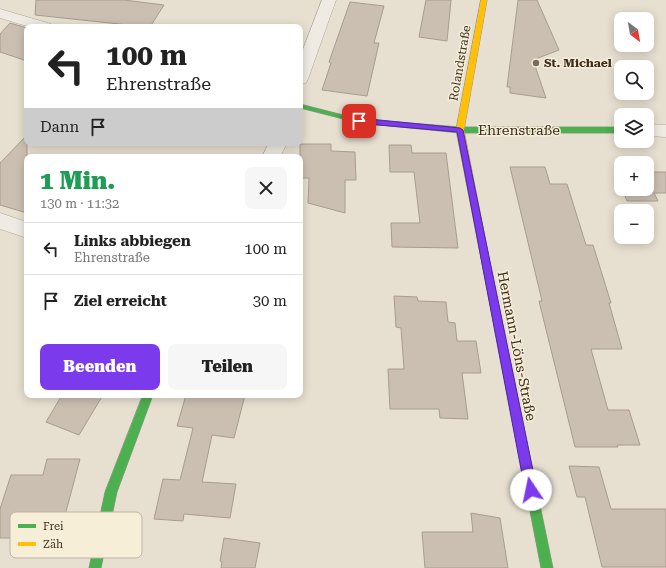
<!DOCTYPE html>
<html lang="de">
<head>
<meta charset="utf-8">
<style>
	:root { --surface:#fff; --page:#f6f6f6; --text:#222; --muted:#767676; --line:#e0e0e0; --accent:#7c3aed }
	body { margin:0; font-family:"Roboto Serif",serif; background:var(--page); color:var(--text); height:100vh; display:flex; flex-direction:column; font-size:15px; white-space:nowrap }
	* { box-sizing:border-box; margin:0 }
	p { font-size:13px; color:var(--muted) }
	.icon { flex:none; width:22px; height:22px; fill:none; stroke:currentColor; stroke-width:2; stroke-linecap:round; stroke-linejoin:round }
	.map { position:relative; flex:1; overflow:hidden }
	.drawer { position:absolute; left:24px; top:154px; width:279px; height:244px; display:flex; flex-direction:column; background:var(--surface); border-radius:8px; box-shadow:0 2px 10px #0003 }
	.drawer>* { flex:none }
	.top-card { position:absolute; left:24px; top:24px; width:279px; height:122px; border-radius:8px; box-shadow:0 2px 10px #0003; background:#fff; color:var(--text); overflow:hidden }
	.needle { width:26px; rotate:149deg }
	.controls { position:absolute; left:614px; top:12px; display:grid; gap:8px }
	.controls a { display:grid; place-items:center; width:40px; height:40px; border-radius:8px; background:var(--surface); box-shadow:0 2px 10px #0003; font-size:20px }
	.pin { position:absolute; display:grid; place-items:center; width:34px; height:34px; color:#fff; margin:-17px; border-radius:8px; box-shadow:0 2px 6px #0006 }
	.me { position:absolute; width:44px; margin:-22px; rotate:349deg; stroke-linejoin:round; filter:drop-shadow(0 0 3px #0008) }
	.turn { display:flex; align-items:center; gap:14px; height:84px; padding:0 16px; font-size:18px }
	.turn .icon { width:52px; height:52px; stroke-width:2.5 }
	.turn b { display:block; font-size:28px; line-height:34px }
	.then { display:flex; align-items:center; height:38px; padding:0 16px; background:#0003; gap:8px; font-size:15px }
	.round { display:grid; place-items:center; flex:none; width:42px; height:42px; border-radius:8px; background:var(--page) }
	.head { display:flex; align-items:center; justify-content:space-between; height:68px; padding:0 16px }
	h1 { font-size:24px; font-weight:800; line-height:30px; color:#1e9e55 }
	.button { display:flex; gap:8px; margin-top:auto; padding:8px 16px }
	.button a { flex:1; height:46px; border-radius:8px; background:var(--accent); color:#fff; font-size:16px; font-weight:800; line-height:46px; text-align:center }
	.button a+a { background:var(--page); color:var(--text) }
	ul { padding:0; list-style:none }
	li { display:flex; align-items:center; gap:12px; height:52px; padding:0 16px; border-top:1px solid var(--line) }
	li div { flex:1 }
	li b { display:block; font-size:15px }
	li em { font-style:normal }
	.map>svg:first-child { display:block }
	.building { fill:#cbbfb2; stroke:#a89c90 }
	.lines { fill:none; stroke-linecap:round; stroke-linejoin:round }
	.street-casing { stroke:#ada599; stroke-width:1 }
	.fast-casing { stroke:#9c958a; stroke-width:1 }
	.slow-casing { stroke:#9c958a; stroke-width:1 }
	.street { fill:#efebe3; fill-rule:evenodd }
	.fast { fill:#4caf50; fill-rule:evenodd }
	.slow { fill:#ffc107; fill-rule:evenodd }
	.route { fill:#7c3aed; stroke:#51269a }
	.poi-dot { fill:#786c5e; stroke:#f7eed8; stroke-width:1.5 }
	.labels { text-anchor:middle; dominant-baseline:central; stroke-width:3; stroke-linejoin:round; paint-order:stroke }
	.far-street-label { font-size:12px; fill:#3d2e20; stroke:#f7eed8 }
	.far-poi-label { font-size:12px; font-weight:bold; fill:#3d2e20; stroke:#f7eed8; text-anchor:start }
	.street-label { font-size:14px; fill:#3d2e20; stroke:#f7eed8 }
	.key { fill:#f7eed8; stroke:#bfb4a1; stroke-width:1 }
	.key-label { font-size:11px; fill:#3d2e20 }
</style>
</head>
<body>
<div class="map">
<svg width="666" height="568" viewBox="0 0 666 568">
	<rect width="100%" height="100%" fill="#e7e0d1"/>
	<g class="building">
		<polygon points="36,0 124,0 164,5 150,27 147,27 35,15"/>
		<polygon points="426,0 451,0 447,41 419,37"/>
		<polygon points="518,0 537,0 559,50 533,60 546,98 510,93 510,87 507,87"/>
		<polygon points="350,2 384,6 374,43 379,43 367,96 322,90 331,63 329,62"/>
		<polygon points="10,23 27,28 27,61 0,52 0,34"/>
		<polygon points="27,135 27,213 0,205 0,163"/>
		<polygon points="300,144 331,144 331,151 355,152 356,180 345,180 345,213 308,203 309,178 300,178"/>
		<polygon points="389,145 411,145 412,153 446,153 458,248 392,247 391,223 420,223 414,172 390,172"/>
		<polygon points="510,167 545,167 550,184 567,184 586,245 593,245 611,303 609,303 622,349 591,349 608,410 629,410 640,445 617,445 618,447 575,447 539,301 542,301"/>
		<polygon points="647,172 666,172 666,193 654,193 658,201 627,201 622,189 647,189"/>
		<polygon points="394,296 417,297 418,301 446,302 448,322 455,323 457,341 476,341 481,373 462,373 468,419 440,418 439,409 390,409 388,369 404,369 401,328 396,327"/>
		<polygon points="62,395 103,395 79,435 46,422"/>
		<polygon points="186,395 245,395 234,438 212,435 202,482 236,484 230,518 184,514 183,521 154,519 163,479 180,480 193,428 177,426"/>
		<polygon points="47,459 80,459 59,538 0,538 0,509 11,475 43,475"/>
		<polygon points="569,466 599,467 611,509 666,509 666,567 602,567 585,497 577,497"/>
		<polygon points="471,513 500,518 508,568 425,568 422,532 473,532"/>
		<polygon points="224,538 260,543 255,568 221,568 222,562 220,561"/>
	</g>
	<g class="lines">
		<defs>
			<g id="street">
				<polygon points="322,0 336,0 308,79 306,83 300,84 300,57"/>
				<polygon points="0,9 51,24 54,27 30,27 0,18"/>
				<polygon points="647,124 666,125 666,137 647,136"/>
				<polygon points="269,143 287,143 280,157 262,157"/>
				<polygon points="0,213 27,222 27,238 0,229"/>
			</g>
			<g id="fast">
				<polygon points="300,104 359,119 460,127 621,127 621,133 460,133 359,123 300,108"/>
				<polygon points="485,254 488,255 489,258 553,568 541,568 481,258 482,255"/>
				<polygon points="143,395 153,395 117,492 101,568 89,568 105,492"/>
			</g>
			<polygon id="slow" points="481,0 487,0 464,130 489,258 488,261 482,261 481,258 456,130"/>
		</defs>
		<use href="#street" class="street-casing"/>
		<use href="#fast" class="fast-casing"/>
		<use href="#slow" class="slow-casing"/>
		<use href="#street" class="street"/>
		<use href="#fast" class="fast"/>
		<use href="#slow" class="slow"/>
	</g>
	<polygon class="route" points="359,118 460,128 463,130 537,490 535,494 531,496 527,494 525,490 457,132 356,123 355,121"/>
	<circle class="poi-dot" cx="536" cy="63" r="4"/>
	<g class="labels">
		<g class="far-street-label">
			<text transform="translate(460 63) rotate(-80)">Rolandstraße</text>
		</g>
		<g class="far-poi-label">
			<text x="544" y="63">St. Michael</text>
		</g>
		<g class="street-label">
			<text x="519" y="130">Ehrenstraße</text>
			<text transform="translate(517 346) rotate(79)">Hermann-Löns-Straße</text>
		</g>
	</g>
	<rect x="10" y="512" width="132" height="46" rx="6" class="key"/>
	<rect x="18" y="524" width="18" height="4" fill="#4caf50"/>
	<rect x="18" y="542" width="18" height="4" fill="#ffc107"/>
	<g class="key-label">
		<text x="43" y="530">Frei</text>
		<text x="43" y="548">Zäh</text>
	</g>
</svg>
<div class="controls">
<a><svg class="needle" viewBox="-14 -14 28 28"><path d="M0-13l5 13h-10z" fill="#e53935"/><path d="M0 13l5-13h-10z" fill="#767676"/></svg></a>
<a><svg class="icon" aria-label="search" viewBox="0 0 24 24"><circle cx="10" cy="10" r="6"/><path d="M15 15l6 6"/></svg></a>
<a><svg class="icon" aria-label="layers" viewBox="0 0 24 24"><path d="M12 4l9 5-9 5-9-5zM3 14l9 5 9-5"/></svg></a>
<a>+</a>
<a>−</a>
</div>
<div class="pin" style="left:359px;top:121px;background:#d93025"><svg class="icon" aria-label="arrive" viewBox="0 0 24 24"><path d="M6 21V4h12l-3 4 3 4H6"/></svg></div>
<svg class="me" style="left:531px;top:490px" viewBox="-20 -20 40 40"><circle r="19" fill="#fff"/><path d="M0-13L10 11 0 6-10 11z" fill="#7c3aed"/></svg>
<div class="top-card">
<div class="turn"><svg class="icon" aria-label="left" viewBox="0 0 24 24"><path d="M17 20v-9H6M10 6l-5 5 5 5"/></svg><div><b>100 m</b>Ehrenstraße</div></div>
<div class="then">Dann<svg class="icon" aria-label="arrive" viewBox="0 0 24 24"><path d="M6 21V4h12l-3 4 3 4H6"/></svg></div>
</div>
<section class="drawer">
<div class="head"><div><h1>1 Min.</h1><p>130 m · 11:32</p></div><a class="round"><svg class="icon" aria-label="close" viewBox="0 0 24 24"><path d="M6 6l12 12M18 6L6 18"/></svg></a></div>
<ul>
<li><svg class="icon" aria-label="left" viewBox="0 0 24 24"><path d="M17 20v-9H6M10 6l-5 5 5 5"/></svg><div><b>Links abbiegen</b><p>Ehrenstraße</p></div><em>100 m</em></li>
<li><svg class="icon" aria-label="arrive" viewBox="0 0 24 24"><path d="M6 21V4h12l-3 4 3 4H6"/></svg><div><b>Ziel erreicht</b></div><em>30 m</em></li>
</ul>
<div class="button"><a>Beenden</a><a>Teilen</a></div>
</section>
</div>
</body>
</html>
